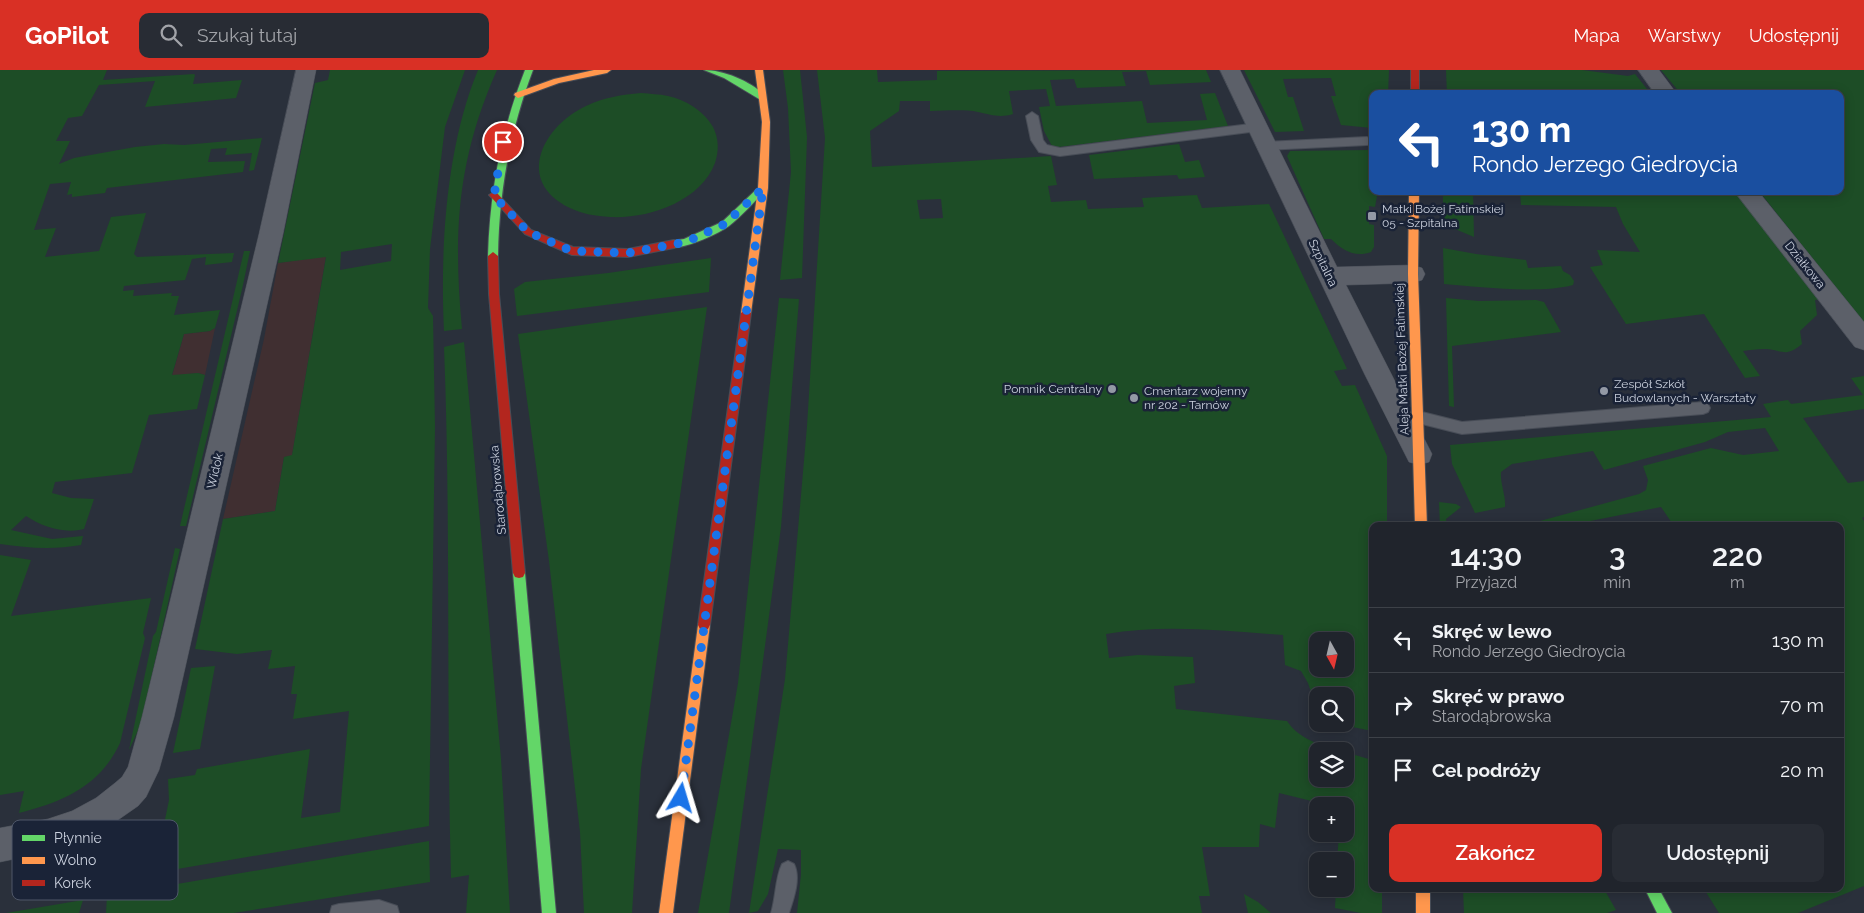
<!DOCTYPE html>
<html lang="pl">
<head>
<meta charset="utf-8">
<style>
	:root { --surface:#20242c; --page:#282c34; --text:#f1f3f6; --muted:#a2a4a9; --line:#3d4148; --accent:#d93025 }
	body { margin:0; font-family:Raleway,sans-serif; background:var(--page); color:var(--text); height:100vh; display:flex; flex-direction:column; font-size:19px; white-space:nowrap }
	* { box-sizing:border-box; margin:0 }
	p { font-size:16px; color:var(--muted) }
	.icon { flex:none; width:28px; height:28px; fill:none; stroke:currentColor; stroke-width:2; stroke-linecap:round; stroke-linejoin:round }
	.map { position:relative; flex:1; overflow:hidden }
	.side { position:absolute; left:1369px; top:452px; width:475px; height:370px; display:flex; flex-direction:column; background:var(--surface); border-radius:10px; box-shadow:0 2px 12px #0003,0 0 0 1px var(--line) }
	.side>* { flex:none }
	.banner { position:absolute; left:1369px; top:20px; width:475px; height:105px; border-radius:10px; box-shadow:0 2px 12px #0003,0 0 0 1px var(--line); background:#1a4fa0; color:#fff; overflow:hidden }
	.needle { width:32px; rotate:172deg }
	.tools { position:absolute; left:1309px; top:562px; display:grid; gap:10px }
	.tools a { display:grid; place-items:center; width:45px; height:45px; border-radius:10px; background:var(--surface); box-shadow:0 2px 12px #0003,0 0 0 1px var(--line); font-size:25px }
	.pin { position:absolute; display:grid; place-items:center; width:42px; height:42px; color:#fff; margin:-21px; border:2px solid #fff; border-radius:50%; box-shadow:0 1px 5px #0007 }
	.me { position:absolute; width:55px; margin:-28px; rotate:7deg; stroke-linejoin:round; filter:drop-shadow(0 0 4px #0008) }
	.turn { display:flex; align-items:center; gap:18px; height:105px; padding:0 20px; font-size:22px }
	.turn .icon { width:65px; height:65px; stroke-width:2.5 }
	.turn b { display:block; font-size:35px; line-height:42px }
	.eta { display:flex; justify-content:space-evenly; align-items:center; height:85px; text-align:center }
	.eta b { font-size:30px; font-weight:600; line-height:35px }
	.button { display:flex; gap:10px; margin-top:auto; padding:10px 20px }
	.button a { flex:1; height:58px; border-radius:10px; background:var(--accent); color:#fff; font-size:20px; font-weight:600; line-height:58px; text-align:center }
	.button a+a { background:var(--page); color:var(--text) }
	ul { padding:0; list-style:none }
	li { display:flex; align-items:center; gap:15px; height:65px; padding:0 20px; border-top:1px solid var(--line) }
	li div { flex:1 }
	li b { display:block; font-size:19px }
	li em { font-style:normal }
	header { display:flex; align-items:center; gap:30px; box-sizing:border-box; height:70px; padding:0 25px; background:var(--accent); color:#fff }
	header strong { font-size:24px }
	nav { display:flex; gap:28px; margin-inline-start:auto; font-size:18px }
	.search { width:350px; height:45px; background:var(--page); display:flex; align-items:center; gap:12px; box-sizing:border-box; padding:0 18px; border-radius:10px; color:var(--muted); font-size:19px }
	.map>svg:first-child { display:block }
	.industrial { fill:#402f31 }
	.green { fill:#1d4d26; fill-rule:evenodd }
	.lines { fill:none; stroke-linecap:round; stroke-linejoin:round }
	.lane-casing { stroke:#484d57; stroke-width:2 }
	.street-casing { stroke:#484d57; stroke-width:1 }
	.fast-casing { stroke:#484d57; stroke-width:2 }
	.slow-casing { stroke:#484d57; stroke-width:2 }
	.jam-casing { stroke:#484d57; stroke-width:2 }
	.lane { fill:#5c6069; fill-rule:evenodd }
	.street { fill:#5c6069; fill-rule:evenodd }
	.fast { fill:#63d668; fill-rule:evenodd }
	.slow { fill:#ff974d; fill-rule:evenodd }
	.jam { fill:#b3261e; fill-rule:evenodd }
	.route { stroke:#1a73e8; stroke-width:9; stroke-dasharray:0 16.2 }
	.poi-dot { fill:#9399a5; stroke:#1a2337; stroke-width:2 }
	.labels { text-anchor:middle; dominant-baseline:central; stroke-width:5; stroke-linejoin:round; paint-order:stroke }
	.poi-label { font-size:12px; fill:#cbd1de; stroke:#1a2337; text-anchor:start }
	.street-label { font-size:12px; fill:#cbd1de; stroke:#1a2337 }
	.key { fill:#1a2337; stroke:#4f5769; stroke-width:1 }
	.key-label { font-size:14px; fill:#cbd1de }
</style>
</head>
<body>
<header>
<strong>GoPilot</strong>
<div class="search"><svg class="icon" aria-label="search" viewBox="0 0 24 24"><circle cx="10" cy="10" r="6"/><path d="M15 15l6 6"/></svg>Szukaj tutaj</div>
<nav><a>Mapa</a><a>Warstwy</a><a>Udostępnij</a></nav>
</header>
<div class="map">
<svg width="1864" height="843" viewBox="0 0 1864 843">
	<rect width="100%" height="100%" fill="#2a303b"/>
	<g class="industrial">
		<polygon points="326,186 292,386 284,387 275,441 223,449 264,269 278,193"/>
		<polygon points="215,258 205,305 198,303 172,306 184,264 210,261"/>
	</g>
	<g class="green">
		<path d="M0,0H107L103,10L194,4L195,5L193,14L242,10L236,28L145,37L155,11L99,15L82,46L68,48L56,71H70L59,94L74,88L135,77L164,74L184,75L262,68L254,100L249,101L252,83L225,85L227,78L211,79L208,92L245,91L243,102L107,118L105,123L72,127V124L67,125L71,112L50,114L34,160L56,158L45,187L99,181L111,147L146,143L134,184L137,187L234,183L232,192L205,195L206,187L192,189L185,210L124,216L123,221L134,220L133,226L172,223L171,226H179L174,245L220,240L215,258L210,261L184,264L172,305L198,303L205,305L197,339L149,345L132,403L55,412L52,423L71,428L94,429L84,459C64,464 43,457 26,446L11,460L52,469L83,466L81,475C53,480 27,478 0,474Z"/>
		<path d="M330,0H465L445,57L430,179L428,238L433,246L435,357L429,756L154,803L169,730L168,709L195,705L197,699L310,679L301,748L340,742L349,641L293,649L297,624H291L295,596L268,599L272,580L237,584L195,579L223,449L275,441L284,387L292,385L326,187L278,193L315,13L328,10ZM392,174L391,191L340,200L341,182Z"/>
		<path d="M478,0H497C457,90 453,163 462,259L444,261C440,178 446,77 478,0Z"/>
		<polygon points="783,0 800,0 807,67 802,208 780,210 791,102 788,38"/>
		<path d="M817,0H877L878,12L937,10V1L1206,0L1211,12L1150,15L1146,1L1122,2L1126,16L1077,18L1074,9L1050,10L1056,36L1142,31L1147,53L1207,50L1200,24L1215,23L1228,56L1059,77L1052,76L1044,61L1039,37L1050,36L1046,19L1009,21L1013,44C1000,48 992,45 978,42C963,39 946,41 930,41V31H900L899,41L870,61L872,97L1051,86L1057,115L1048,116L1051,132L1086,130L1088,139L1144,137L1142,128L1197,125L1202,138L1269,134L1347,299L1334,301L1342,316L1355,315L1387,386V456H1372V661L1338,654H1345V626H1318L1317,640L1308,613L1301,601L1285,595L1283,565C1224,561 1165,554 1106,564L1109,588L1138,585L1193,587L1195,613L1174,616L1176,639L1287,651C1298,668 1321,676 1341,681H1318V709H1345V682L1372,690L1371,748L1372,749V819H1382V843H1361L1335,838L1336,819H1345V791H1337L1339,764H1345V736H1332L1279,723L1275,758L1260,754L1259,777H1202L1210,826H1199L1202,843H797L801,804V780L778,779L768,824L758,841L749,843L785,609L807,356L825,68ZM941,129L943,148L920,149L917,130ZM1318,571H1345V599H1318Z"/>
		<path d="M1244,0H1389L1388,24H1372V121H1378L1375,137L1369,136V154L1374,155V177L1371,182C1355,188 1342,180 1331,169H1324L1287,86L1290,81L1369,80L1372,58L1341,55L1331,26H1336L1331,8L1283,9L1288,27H1293L1304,61L1275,62Z"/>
		<polygon points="1446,0 1582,0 1628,6 1635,4 1651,24 1447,24"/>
		<polygon points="1661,0 1864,0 1864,253 1759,121 1840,121 1840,24 1681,24"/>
		<path d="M641,23C650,24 659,24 668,26C686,30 704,41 713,57C719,69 719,81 715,93C700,132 648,149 610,147C596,146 582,144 570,138C514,111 543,56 586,36C604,27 622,25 641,23Z"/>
		<polygon points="1179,74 1185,92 1199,90 1205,107 1179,109 1177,105 1094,109 1089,85"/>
		<polygon points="1443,121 1473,121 1474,167 1443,154"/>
		<path d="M1520,121H1735L1823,229L1815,230L1817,245L1800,261L1802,274C1784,289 1782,279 1764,279C1757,279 1750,280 1743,281L1760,306L1745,308L1704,244L1626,254L1590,197L1603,195L1597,180L1640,182L1623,154L1616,137L1521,135Z"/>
		<path d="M1443,178L1476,184L1526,190L1528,198L1561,196L1563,201L1570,205L1574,211L1573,215C1541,224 1478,217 1444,214Z"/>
		<polygon points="244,181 250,181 243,215 186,456 180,456"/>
		<polygon points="711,188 709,222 517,246 514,219 525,212 608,203"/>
		<polygon points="779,228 799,229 781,457 729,843 698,843 738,613"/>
		<polygon points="1446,228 1479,231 1536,230 1544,232 1561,262 1452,276 1454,337 1449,336"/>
		<polygon points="707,237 641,699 632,843 584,843 580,762 549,491 518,264"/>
		<path d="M464,272L501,689L510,843H466L469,805L451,808C446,631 451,454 444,277Z"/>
		<path d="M1864,306V339L1803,348L1848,413L1864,411V447L1862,448L1864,451V816L1798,843H1719L1704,819H1840V456H1674L1661,437L1565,456H1528L1529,454L1639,424L1646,420L1648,410L1643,396L1711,378L1743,385L1779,381L1765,358L1728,362L1705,372L1604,400L1593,381L1512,394L1501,402C1500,414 1506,425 1505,437L1475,443L1452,394L1450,375L1771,347L1763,334L1788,330L1791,334L1863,325L1851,308Z"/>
		<polygon points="1439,432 1456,434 1461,437 1446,449 1447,456 1440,456"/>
		<polygon points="175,478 180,479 141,654 129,680 153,566 156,562"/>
		<path d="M0,485L31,490L11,546L151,528L143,563L145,568L120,673C100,716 63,732 19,743L24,721L0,725Z"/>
		<polygon points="215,596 200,679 173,683 191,598"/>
		<polygon points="429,771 430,812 234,843 106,843 107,826"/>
		<polygon points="1463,819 1538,819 1539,820 1604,819 1616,840 1607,843 1464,843"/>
		<polygon points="1244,824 1258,832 1271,843 1248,843"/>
		<polygon points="83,830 79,843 6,843"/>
	</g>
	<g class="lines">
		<defs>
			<g id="lane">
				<polygon points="1032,42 1038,46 1043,70 1047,75 1060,78 1258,53 1264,57 1258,61 1060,86 1039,82 1031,70 1026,46"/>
				<polygon points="1367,67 1372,70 1371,74 1367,75 1267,80 1261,76 1267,72"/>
				<polygon points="1703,332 1708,334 1710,338 1708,342 1703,344 1462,364 1418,353 1413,351 1411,347 1413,343 1418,341 1462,352"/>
				<path d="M788,791L794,794C801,808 794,828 789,843H771C776,827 775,809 782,794Z"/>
				<polygon points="379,830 397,836 399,843 330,843 332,836 339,834"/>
			</g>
			<g id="street">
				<polygon points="296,0 316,0 283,164 174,647 159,700 146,727 138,736 105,759 79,771 48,782 0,792 0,758 48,749 72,741 96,728 115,713 122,707 128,697 142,647 259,164"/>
				<polygon points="1220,0 1240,0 1337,197 1413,195 1422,198 1425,204 1422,210 1413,213 1346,215 1432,384 1429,392 1419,395 1409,392 1364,303"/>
				<polygon points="1638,0 1659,0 1677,24 1655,24"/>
				<polygon points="1734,121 1758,121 1864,252 1864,280 1855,277"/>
			</g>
			<g id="fast">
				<path d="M525,0H533C510,61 499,121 498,186L493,190L488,186C490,121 501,61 525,0Z"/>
				<path d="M704,0C724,0 753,12 766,27L765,29H759L724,8Z"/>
				<path d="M763,115L766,116V120C754,132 742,146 729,156C718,164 683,180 671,177L669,174L671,171L684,169L722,152L760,116Z"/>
				<polygon points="519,498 523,499 525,503 556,843 542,843 513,503 515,499"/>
				<polygon points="1645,819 1659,819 1672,843 1657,843"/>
			</g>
			<g id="slow">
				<polygon points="594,0 611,0 607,3 559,13 518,28 514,25 515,23 554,9"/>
				<polygon points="755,0 763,0 770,52 768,118 751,243 746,247 741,243 758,118 762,52"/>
				<polygon points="1409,121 1419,121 1418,204 1427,456 1415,456 1408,204"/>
				<polygon points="704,549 708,551 710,555 673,843 659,843 698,555 700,551"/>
				<rect x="1416" y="819" width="14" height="24"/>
			</g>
			<g id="jam">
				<rect x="1411" y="0" width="8" height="24"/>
				<polygon points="494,122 497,123 531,160 573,177 628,179 674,170 679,174 674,178 628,187 572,185 525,164 491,127 489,125"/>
				<polygon points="493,182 498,186 499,224 525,503 523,507 519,508 515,507 513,503 489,224 488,186"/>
				<polygon points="746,239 751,243 710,555 708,559 704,561 700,559 698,555 741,243"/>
			</g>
		</defs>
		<use href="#lane" class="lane-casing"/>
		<use href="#street" class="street-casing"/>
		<use href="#fast" class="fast-casing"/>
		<use href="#slow" class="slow-casing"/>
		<use href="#jam" class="jam-casing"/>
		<use href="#lane" class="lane"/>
		<use href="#street" class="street"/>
		<use href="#fast" class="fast"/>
		<use href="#slow" class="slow"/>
		<use href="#jam" class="jam"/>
	</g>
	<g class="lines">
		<polyline class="route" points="503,72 494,126 528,162 572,181 628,183 686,172 725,154 763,118 681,728"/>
	</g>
	<g class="poi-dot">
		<rect x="1367" y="141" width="10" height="10" rx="2.5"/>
		<circle cx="1112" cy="319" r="5"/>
		<circle cx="1604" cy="321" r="5"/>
		<circle cx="1134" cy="328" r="5"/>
	</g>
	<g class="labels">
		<g class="poi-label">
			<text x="1382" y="139">Matki Bożej Fatimskiej<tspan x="1382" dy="14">05 - Szpitalna</tspan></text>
			<text x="1614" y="314">Zespół Szkół<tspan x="1614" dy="14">Budowlanych - Warsztaty</tspan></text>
			<text x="1102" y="319" text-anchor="end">Pomnik Centralny</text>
			<text x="1144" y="321">Cmentarz wojenny<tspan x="1144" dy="14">nr 202 - Tarnów</tspan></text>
		</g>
		<g class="street-label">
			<text transform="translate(1323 193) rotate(64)">Szpitalna</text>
			<text transform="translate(1805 195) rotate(51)">Działkowa</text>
			<text transform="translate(1402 289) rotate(-92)">Aleja Matki Bożej Fatimskiej</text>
			<text transform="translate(215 401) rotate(-77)">Widok</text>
			<text transform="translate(498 420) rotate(-95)">Starodąbrowska</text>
		</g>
	</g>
	<rect x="12" y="750" width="166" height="80" rx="8" class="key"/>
	<rect x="22" y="765" width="23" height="6" fill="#63d668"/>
	<rect x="22" y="787" width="23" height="7" fill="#ff974d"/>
	<rect x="22" y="810" width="23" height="6" fill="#b3261e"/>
	<g class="key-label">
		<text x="54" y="773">Płynnie</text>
		<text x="54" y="795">Wolno</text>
		<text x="54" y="818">Korek</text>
	</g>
</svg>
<div class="tools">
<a><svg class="needle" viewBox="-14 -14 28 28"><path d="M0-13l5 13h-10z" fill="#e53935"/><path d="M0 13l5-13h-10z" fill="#a2a4a9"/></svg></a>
<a><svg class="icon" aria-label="search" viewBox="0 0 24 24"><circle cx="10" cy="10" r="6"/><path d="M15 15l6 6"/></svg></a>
<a><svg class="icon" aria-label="layers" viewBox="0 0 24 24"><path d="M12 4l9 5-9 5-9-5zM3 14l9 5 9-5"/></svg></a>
<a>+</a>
<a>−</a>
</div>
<div class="pin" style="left:503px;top:72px;background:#d93025"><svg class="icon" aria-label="arrive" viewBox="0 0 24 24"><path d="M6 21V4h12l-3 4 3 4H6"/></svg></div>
<svg class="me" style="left:681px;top:728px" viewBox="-20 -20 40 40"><path d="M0-17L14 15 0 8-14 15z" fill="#1a73e8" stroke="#fff" stroke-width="4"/></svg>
<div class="banner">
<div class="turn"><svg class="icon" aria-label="left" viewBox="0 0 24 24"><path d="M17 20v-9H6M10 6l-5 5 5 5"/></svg><div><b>130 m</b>Rondo Jerzego Giedroycia</div></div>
</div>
<section class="side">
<div class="eta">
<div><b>14:30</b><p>Przyjazd</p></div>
<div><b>3</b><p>min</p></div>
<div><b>220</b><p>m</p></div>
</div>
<ul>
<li><svg class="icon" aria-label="left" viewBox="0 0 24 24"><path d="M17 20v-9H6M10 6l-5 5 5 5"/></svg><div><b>Skręć w lewo</b><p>Rondo Jerzego Giedroycia</p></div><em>130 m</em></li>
<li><svg class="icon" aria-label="right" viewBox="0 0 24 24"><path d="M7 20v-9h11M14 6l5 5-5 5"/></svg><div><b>Skręć w prawo</b><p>Starodąbrowska</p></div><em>70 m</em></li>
<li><svg class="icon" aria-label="arrive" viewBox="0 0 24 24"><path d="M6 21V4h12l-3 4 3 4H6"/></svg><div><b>Cel podróży</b></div><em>20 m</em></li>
</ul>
<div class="button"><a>Zakończ</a><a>Udostępnij</a></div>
</section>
</div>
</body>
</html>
